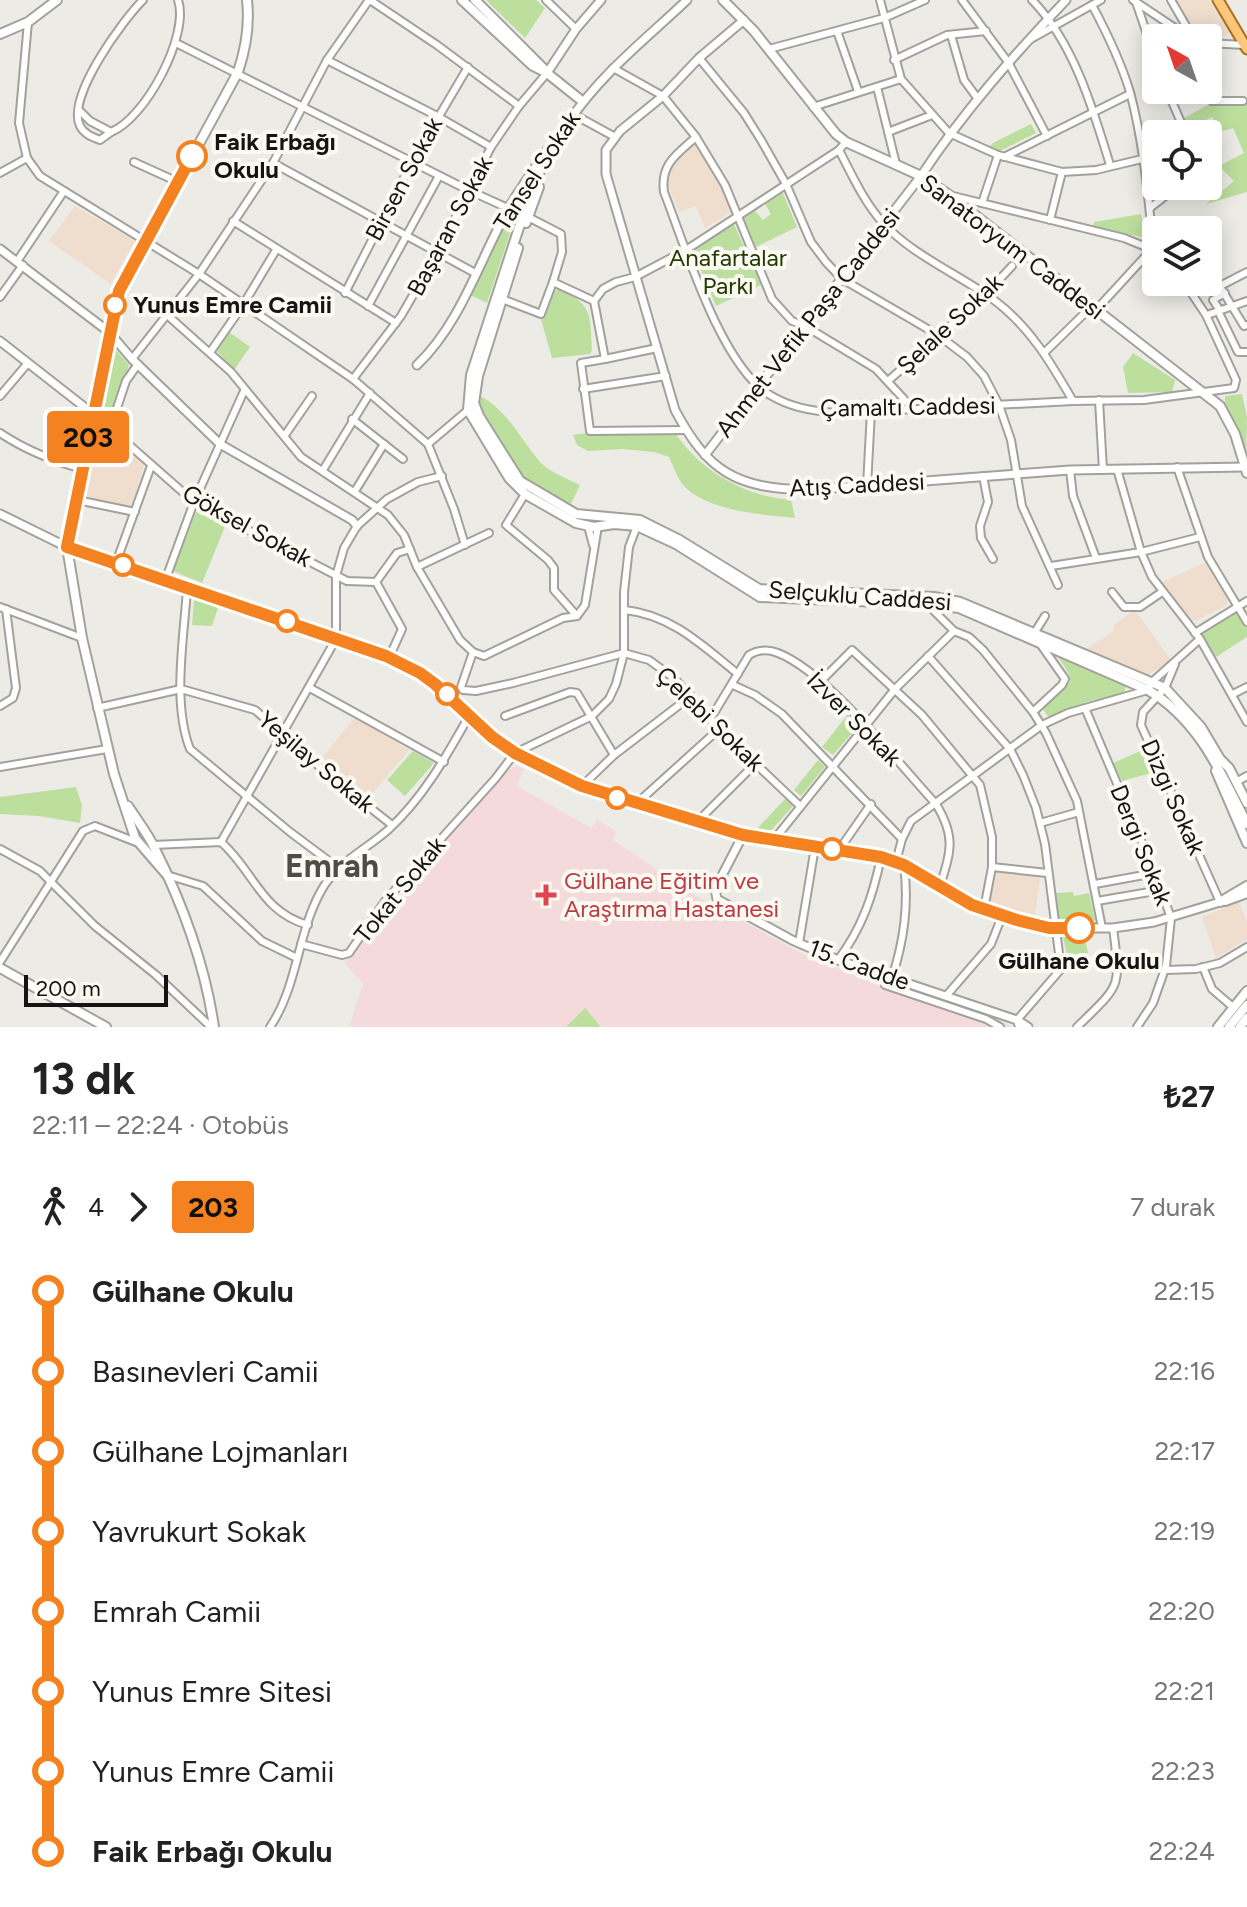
<!DOCTYPE html>
<html lang="tr">
<head>
<meta charset="utf-8">
<style>
	:root { --surface:#fff; --page:#f6f6f6; --text:#222; --muted:#767676 }
	body { margin:0; font-family:Figtree,sans-serif; background:var(--page); color:var(--text); height:100vh; display:flex; flex-direction:column; font-size:30px; white-space:nowrap }
	* { box-sizing:border-box; margin:0 }
	p { font-size:26px; color:var(--muted) }
	.icon { flex:none; width:44px; height:44px; fill:none; stroke:currentColor; stroke-width:2; stroke-linecap:round; stroke-linejoin:round }
	.map { position:relative; height:1027px; overflow:hidden }
	.details { display:flex; flex-direction:column; background:var(--surface); flex:1 }
	.details>* { flex:none }
	.badge { padding:0 16px; border-radius:6px; font-size:28px; line-height:52px }
	.needle { width:52px; rotate:320deg }
	.fabs { position:absolute; left:1142px; top:24px; display:grid; gap:16px }
	.fabs a { display:grid; place-items:center; width:80px; height:80px; border-radius:8px; background:var(--surface); box-shadow:0 4px 20px #0003; font-size:40px }
	.scale { position:absolute; left:24px; bottom:20px; width:144px; box-sizing:border-box; padding-left:8px; border:4px solid #151412; border-top:0; font-size:22px; line-height:28px; white-space:nowrap; color:#151412; -webkit-text-stroke:6px #faf9f2; paint-order:stroke }
	.map>.badge { position:absolute; translate:-50% -50%; box-shadow:0 0 0 4px #fff }
	.legs { display:flex; align-items:center; gap:12px; height:88px; padding:0 32px; font-size:26px }
	.legs p { margin-inline-start:auto }
	.overview { display:flex; align-items:center; justify-content:space-between; height:136px; padding:0 32px }
	h1 { font-size:44px; font-weight:700; line-height:60px }
	ul { padding:0 32px; list-style:none }
	li { display:flex; align-items:center; gap:28px; height:80px; font-size:30px }
	li i { display:grid; place-items:center; width:12px; height:100%; margin:0 10px; background:currentColor }
	li i::after { content:''; width:20px; height:20px; margin:-10px; border:6px solid; border-radius:50%; background:var(--surface) }
	li p { margin-inline-start:auto }
	li:first-child i { background:linear-gradient(#0000 50%,currentColor 0) }
	li:last-child i { background:linear-gradient(currentColor 50%,#0000 0) }
	.map>svg:first-child { display:block }
	.education { fill:#efdecd }
	.medical { fill:#f5dadc }
	.green { fill:#bddf9d }
	.lines { fill:none; stroke-linecap:round; stroke-linejoin:round }
	.minor-casing { stroke:#a2a19b; stroke-width:10 }
	.tertiary-casing { stroke:#a2a19b; stroke-width:11 }
	.secondary-casing { stroke:#a2a19b; stroke-width:12 }
	.primary-casing { stroke:#ab701e; stroke-width:13 }
	.minor { stroke:#fff; stroke-width:6 }
	.tertiary { stroke:#fff; stroke-width:7 }
	.secondary { stroke:#fff; stroke-width:8 }
	.primary { stroke:#fdc77c; stroke-width:9 }
	.line-1-casing { stroke:#fff; stroke-width:18 }
	.line-1 { stroke:#f58220; stroke-width:12 }
	.stop-1-dot { fill:#fff; stroke:#f58220; stroke-width:4 }
	.health-dot { fill:#e0444e; stroke:#faf9f2; stroke-width:3 }
	.labels { text-anchor:middle; stroke-width:8; stroke-linejoin:round; paint-order:stroke }
	.stop-label { font-size:24px; font-weight:bold; fill:#151412; stroke:#faf9f2; text-anchor:start }
	.street-label { font-size:24px; fill:#151412; stroke:#faf9f2 }
	.park-label { font-size:24px; fill:#233904; stroke:#faf9f2 }
	.health-label { font-size:24px; fill:#be3a42; stroke:#faf9f2; text-anchor:start }
	.district-label { font-size:32px; font-weight:bold; fill:#4d4c47; stroke:#faf9f2 }
</style>
</head>
<body>
<div class="map">
<svg width="1247" height="1027" viewBox="0 0 1247 1027">
	<rect width="100%" height="100%" fill="#edebe5"/>
	<g class="education">
		<polygon points="1176,0 1209,0 1230,32 1219,39 1208,39 1196,34"/>
		<polygon points="694,143 719,183 732,212 705,228 696,206 679,212 666,180 671,167"/>
		<polygon points="75,206 135,241 111,284 49,241"/>
		<polygon points="101,426 144,465 131,509 85,498"/>
		<polygon points="1207,562 1228,601 1226,606 1195,621 1191,621 1160,583"/>
		<polygon points="1135,610 1171,660 1145,677 1084,651 1114,631 1114,625"/>
		<polygon points="355,717 409,750 367,800 320,761"/>
		<polygon points="995,872 1040,876 1035,917 990,905"/>
		<polygon points="1239,902 1247,922 1247,939 1216,958 1202,917"/>
	</g>
	<polygon class="medical" points="517,766 524,769 517,786 591,828 597,820 616,831 613,840 688,891 806,956 839,969 895,984 991,1015 1012,1027 349,1027 363,984 345,963 393,899 505,771"/>
	<g class="green">
		<polygon points="486,0 536,0 545,8 525,38"/>
		<polygon points="1213,102 1247,103 1247,192 1206,204 1234,181 1219,166 1244,153 1233,128 1220,132 1212,117 1189,129 1184,118"/>
		<polygon points="1031,124 1036,133 1000,151 989,147 993,143"/>
		<polygon points="782,191 797,227 756,247 744,218 755,211 763,220 771,214 765,204"/>
		<polygon points="1141,214 1147,238 1093,227 1094,222"/>
		<polygon points="507,218 514,221 487,303 470,295"/>
		<polygon points="734,224 761,285 716,306 693,251"/>
		<path d="M558 289C593 304 590 314 592 350L590 354 552 358 541 319C552 312 548 295 558 289Z"/>
		<polygon points="229,332 250,347 234,370 216,350"/>
		<polygon points="108,341 129,365 110,423 95,411"/>
		<polygon points="1133,353 1175,380 1172,392 1128,393 1123,367"/>
		<path d="M476 394C506 407 520 439 541 463 551 473 568 479 580 485L568 510 519 479 479 416Z"/>
		<polygon points="1242,394 1247,417 1246,457 1225,403 1225,396"/>
		<path d="M587 433H675C702 472 744 496 791 500L795 518C763 515 706 511 683 485 677 477 673 465 669 457L654 452 622 449 588 451 577 445 573 435Z"/>
		<polygon points="196,512 226,524 202,583 173,571"/>
		<polygon points="196,599 218,608 212,626 192,625 194,601"/>
		<polygon points="1236,611 1247,628 1247,637 1216,657 1202,636 1203,631"/>
		<polygon points="1057,655 1126,686 1124,693 1086,702 1049,718 1043,709 1070,682 1069,674"/>
		<polygon points="848,714 860,724 833,755 822,747"/>
		<polygon points="1145,749 1155,772 1122,781 1113,763"/>
		<polygon points="413,751 434,763 405,796 387,780"/>
		<polygon points="818,760 825,767 801,796 794,790"/>
		<polygon points="76,787 82,805 80,823 39,816 0,814 0,797"/>
		<polygon points="786,798 794,805 768,834 756,830"/>
		<polygon points="1073,892 1074,896 1089,893 1095,920 1059,922 1055,893"/>
		<polygon points="1084,935 1088,953 1067,955 1063,937"/>
		<polygon points="585,1008 601,1027 566,1027"/>
	</g>
	<g class="lines">
		<defs>
			<g id="minor">
				<polyline points="370,0 437,45 519,106"/>
				<polyline points="546,0 576,29"/>
				<polyline points="880,0 901,79 949,133 998,155 1062,172 1096,170 1142,159"/>
				<polyline points="962,0 1008,62 1047,136"/>
				<path d="M1032 0C1074 43 1093 109 1110 165"/>
				<polyline points="1133,0 1190,38"/>
				<polyline points="1171,0 1193,38"/>
				<polyline points="1136,2 1156,61"/>
				<path d="M1092 5C1107 33 1121 62 1130 92 1143 140 1149 198 1153 248"/>
				<polyline points="28,22 19,123 27,158 40,176 199,274 353,379 428,444"/>
				<polyline points="837,31 858,91"/>
				<polyline points="951,35 964,80 978,99"/>
				<polyline points="1031,39 1101,0"/>
				<polyline points="176,43 468,190 523,215"/>
				<polyline points="1208,43 1244,45"/>
				<polyline points="769,49 884,18 925,0"/>
				<polyline points="699,58 744,113 761,140 786,184 811,242 826,262 842,279 938,335 967,357 984,376 999,405 1011,440 1022,506 1058,585"/>
				<polyline points="327,60 437,116 491,147"/>
				<polyline points="894,60 947,35 986,31"/>
				<polyline points="613,68 663,96 696,137 725,185 772,299 792,321 805,326 876,369 914,410"/>
				<polyline points="877,87 896,164"/>
				<polyline points="1208,89 1212,101 1243,101"/>
				<polyline points="1167,90 1186,134"/>
				<polyline points="813,107 901,79"/>
				<path d="M80 111 90 121 111 132C145 119 190 35 178 0"/>
				<polyline points="573,114 615,137"/>
				<path d="M111 132 100 140C92 137 84 134 80 126 66 97 123 20 143 0"/>
				<polyline points="888,132 932,115"/>
				<path d="M696 137C677 154 660 164 664 192 685 246 721 366 770 395 791 408 816 412 840 413L1073 401 1144 400 1234 388 1236 380 1206 315 1184 282"/>
				<path d="M839 150C852 175 864 202 883 223 912 255 960 275 994 300 1030 327 1051 363 1073 401"/>
				<polyline points="1004,157 1130,94"/>
				<polyline points="134,162 178,182"/>
				<polyline points="273,163 475,273"/>
				<polyline points="0,173 27,158"/>
				<polyline points="953,196 1124,238 1156,251"/>
				<polyline points="982,203 998,155"/>
				<polyline points="1150,208 1178,186"/>
				<polyline points="528,217 561,234 562,252 553,282"/>
				<polyline points="1050,220 1062,172"/>
				<polyline points="233,221 396,323"/>
				<polyline points="1208,236 1209,236"/>
				<polyline points="18,260 64,191"/>
				<polyline points="1208,267 1244,326 1247,325"/>
				<polyline points="1220,286 1247,272"/>
				<polyline points="345,293 412,162 468,67"/>
				<polyline points="0,297 23,265"/>
				<polyline points="502,299 541,314 553,282 594,301"/>
				<polyline points="368,306 439,176"/>
				<polyline points="1219,309 1213,300 1225,293"/>
				<polyline points="1096,310 1153,248"/>
				<polyline points="166,314 231,372 301,457 388,515 404,535 417,567 460,640 473,652 484,656 563,618 577,616 585,605 598,526"/>
				<polyline points="1207,315 1247,301"/>
				<polyline points="1220,315 1238,352 1247,352"/>
				<polyline points="211,351 243,305 276,250"/>
				<polyline points="1045,352 1091,307"/>
				<polyline points="132,359 199,274 273,163 327,60 369,0"/>
				<polyline points="605,359 657,348"/>
				<polyline points="353,379 401,316 438,252 491,147 519,106 547,73"/>
				<polyline points="888,381 986,294 1012,266"/>
				<polyline points="583,389 666,376"/>
				<polyline points="0,396 28,363"/>
				<polyline points="1099,400 1103,470"/>
				<polyline points="94,414 194,502 347,581 376,582 397,553 410,549"/>
				<polyline points="352,419 403,459"/>
				<polyline points="110,429 126,381 138,364"/>
				<polyline points="686,430 590,431 581,363 605,359 594,301 603,289 616,282 635,277 686,250 839,150 846,142"/>
				<path d="M0 433C27 451 52 461 83 469"/>
				<polyline points="285,435 312,396"/>
				<polyline points="1177,467 1208,557 1247,622"/>
				<polyline points="1117,469 1141,552 1152,577 1200,639 1247,722"/>
				<polyline points="323,470 370,393"/>
				<polyline points="1070,470 1073,496 1096,558"/>
				<polyline points="983,476 988,502 980,526 981,538 993,559"/>
				<polyline points="867,486 871,411"/>
				<polyline points="355,491 384,444"/>
				<polyline points="525,494 506,525 548,560 554,568 554,590 577,616"/>
				<polyline points="77,500 135,512"/>
				<polyline points="588,526 593,545"/>
				<polyline points="465,545 454,509 428,444 468,410"/>
				<polyline points="116,563 151,466"/>
				<polyline points="1051,566 1141,552 1200,537"/>
				<polyline points="417,567 489,533"/>
				<polyline points="165,581 194,502 244,391"/>
				<polyline points="376,582 402,629 389,658"/>
				<path d="M187 589C184 637 172 703 190 749L290 832 337 867"/>
				<polyline points="1112,592 1124,607 1140,607 1162,592"/>
				<polyline points="927,604 954,631 969,637 983,650 1033,712 1046,733 1077,801 1102,928"/>
				<polyline points="0,607 82,638"/>
				<path d="M625 610C672 615 703 646 738 674"/>
				<polyline points="1035,632 1045,616"/>
				<polyline points="1195,633 1247,601"/>
				<polyline points="473,652 461,687 463,690 476,691 513,683 624,653 649,660 675,679 719,729 800,806"/>
				<polyline points="928,656 1010,749 1023,775 1036,808 1045,844 1061,969 1017,1020 1019,1027"/>
				<polyline points="1175,664 1165,688 1143,712 1141,725 1220,902"/>
				<polyline points="821,681 852,650 922,715 980,785 992,837 992,867 984,909"/>
				<polyline points="733,685 755,695 782,714 902,839"/>
				<polyline points="310,688 444,762"/>
				<polyline points="1233,694 1247,687"/>
				<polyline points="0,706 13,698 16,688 6,609"/>
				<polyline points="97,708 181,689 255,710 330,776 392,825"/>
				<polyline points="1085,708 1155,873 1171,918 1166,966 1153,1003 1137,1027"/>
				<polyline points="1033,712 1062,685 1065,679 1041,645"/>
				<polyline points="505,716 570,692 577,693 614,755"/>
				<path d="M711 718 749 655C757 650 768 649 778 653 827 672 898 763 936 804 956 837 951 851 940 886"/>
				<polyline points="0,767 107,749"/>
				<polyline points="1236,782 1247,776"/>
				<polyline points="582,786 614,755 691,696"/>
				<polyline points="636,804 719,729"/>
				<polyline points="697,822 756,763"/>
				<polyline points="1040,823 1079,812"/>
				<polyline points="773,841 895,689 954,631"/>
				<polyline points="221,842 336,639 336,576 344,548 357,526 387,499 418,482 442,476"/>
				<path d="M153 845 221 842C254 871 261 912 308 925"/>
				<polyline points="0,849 40,871 95,926 156,975 211,1027"/>
				<polyline points="839,850 871,804"/>
				<polyline points="896,862 902,839 911,821 1042,725 1068,713 1148,690 1152,682 1200,639"/>
				<polyline points="992,867 1047,873"/>
				<polyline points="167,875 203,886 262,941 297,958"/>
				<polyline points="1095,884 1155,873"/>
				<polyline points="1097,901 1161,890"/>
				<polyline points="799,943 815,847"/>
				<polyline points="301,944 342,955 349,953 385,901 495,779 515,753 592,716 609,699 616,684 624,653 624,592 629,547 637,526"/>
				<path d="M838 960C862 928 873 896 881 857"/>
				<polyline points="0,962 83,831 95,826 136,842"/>
				<polyline points="1203,967 1212,989 1234,1008"/>
				<polyline points="1165,970 1196,969 1220,963 1247,947"/>
				<path d="M892 978C904 940 909 905 904 865"/>
				<polyline points="885,985 986,1019 1000,1027"/>
				<polyline points="946,996 991,944 1002,916"/>
				<path d="M270 1027C298 986 297 934 321 891 337 862 364 851 388 830 423 798 446 757 469 716"/>
				<path d="M1077 1027C1121 984 1121 989 1113 928"/>
			</g>
			<g id="tertiary">
				<path d="M744 20 699 58 663 96 620 131 606 150V174L675 410C708 472 736 488 806 490L1070 470 1245 467"/>
				<polyline points="547,73 576,29 601,0"/>
				<path d="M570 120C602 73 646 39 687 0"/>
				<polyline points="0,249 109,332 132,359 220,444 352,520 357,526"/>
				<polyline points="0,341 92,413"/>
				<path d="M417 365C460 324 479 262 507 211 519 189 534 169 548 149"/>
				<path d="M705 455 921 176C963 112 1014 55 1066 0"/>
				<polyline points="0,514 67,547 386,656 420,673 435,684 492,737 515,753 582,786 743,835 881,857 904,865 972,905 1017,920 1049,928 1113,928 1154,922 1220,902"/>
				<polyline points="743,835 715,889 717,899 792,940 838,960 1017,1020 1028,1027"/>
			</g>
			<g id="secondary">
				<polyline points="462,0 533,66 547,73 582,101"/>
				<polyline points="475,0 544,69"/>
				<polyline points="723,0 754,31 836,134 846,142 921,176 949,195 1220,406 1235,434 1247,473"/>
				<polyline points="0,34 28,22 57,0"/>
				<path d="M571 117 541 168 526 206 471 375 468 410 509 478 525 494 576 523 594 527 614 524 637 526 676 544 760 597 927 604 959 608 1148 690C1199 720 1221 773 1247 824"/>
				<polyline points="526,223 539,187"/>
				<polyline points="518,248 478,376 474,403 479,416 520,481 576,514 640,520 678,539 759,589 934,597 960,602 1165,688 1201,727 1220,759"/>
				<polyline points="1221,760 1229,768 1247,803"/>
				<polyline points="1216,771 1247,843"/>
				<path d="M128 806C137 820 148 834 155 849 183 905 205 965 214 1027"/>
				<path d="M167 875 135 838 114 774 82 638 67 547 119 291 238 72C246 48 250 26 247 0"/>
				<polyline points="1225,901 1247,893"/>
				<polyline points="1220,902 1247,886"/>
				<polyline points="0,968 106,1027"/>
				<polyline points="1218,1027 1247,991"/>
				<polyline points="1229,1027 1247,1005"/>
				<polyline points="1240,1027 1247,1018"/>
			</g>
			<polyline id="primary" points="1218,0 1247,49"/>
		</defs>
		<use href="#minor" class="minor-casing"/>
		<use href="#tertiary" class="tertiary-casing"/>
		<use href="#secondary" class="secondary-casing"/>
		<use href="#primary" class="primary-casing"/>
		<use href="#minor" class="minor"/>
		<use href="#tertiary" class="tertiary"/>
		<use href="#secondary" class="secondary"/>
		<use href="#primary" class="primary"/>
	</g>
	<g class="lines">
		<defs>
			<polyline id="line-1" points="192,156 119,291 67,547 386,656 420,673 435,684 492,737 515,753 582,786 743,835 881,857 904,865 972,905 1017,920 1049,928 1079,928"/>
		</defs>
		<use href="#line-1" class="line-1-casing"/>
		<use href="#line-1" class="line-1"/>
	</g>
	<g class="stop-1-dot">
		<circle cx="192" cy="156" r="14"/>
		<circle cx="115" cy="305" r="10"/>
		<circle cx="123" cy="565" r="10"/>
		<circle cx="287" cy="621" r="10"/>
		<circle cx="447" cy="694" r="10"/>
		<circle cx="617" cy="798" r="10"/>
		<circle cx="832" cy="849" r="10"/>
		<circle cx="1079" cy="928" r="14"/>
	</g>
	<path class="health-dot" d="M542 883h8v8h8v8h-8v8h-8v-8h-8v-8h8z"/>
	<g class="labels">
		<g class="stop-label">
			<text x="214" y="150">Faik Erbağı<tspan x="214" dy="28">Okulu</tspan></text>
			<text x="133" y="313">Yunus Emre Camii</text>
			<text x="1079" y="969" text-anchor="middle">Gülhane Okulu</text>
		</g>
		<g class="street-label">
			<text transform="translate(537 171) rotate(-57)" y="8">Tansel Sokak</text>
			<text transform="translate(404 179) rotate(-62)" y="8">Birsen Sokak</text>
			<text transform="translate(450 226) rotate(-62)" y="8">Başaran Sokak</text>
			<text transform="translate(1012 247) rotate(37)" y="8">Sanatoryum Caddesi</text>
			<text transform="translate(808 323) rotate(-52)" y="8">Ahmet Vefik Paşa Caddesi</text>
			<text transform="translate(950 324) rotate(-43)" y="8">Şelale Sokak</text>
			<text transform="translate(908 407) rotate(-1)" y="8">Çamaltı Caddesi</text>
			<text transform="translate(857 485) rotate(-3)" y="8">Atış Caddesi</text>
			<text transform="translate(247 526) rotate(29)" y="8">Göksel Sokak</text>
			<text transform="translate(860 596) rotate(4)" y="8">Selçuklu Caddesi</text>
			<text transform="translate(710 719) rotate(44)" y="8">Çelebi Sokak</text>
			<text transform="translate(854 719) rotate(45)" y="8">İzver Sokak</text>
			<text transform="translate(316 762) rotate(40)" y="8">Yeşilay Sokak</text>
			<text transform="translate(1173 797) rotate(66)" y="8">Dizgi Sokak</text>
			<text transform="translate(1141 845) rotate(68)" y="8">Dergi Sokak</text>
			<text transform="translate(400 890) rotate(-51)" y="8">Tokat Sokak</text>
			<text transform="translate(859 965) rotate(20)" y="8">15. Cadde</text>
		</g>
		<g class="park-label">
			<text x="728" y="266">Anafartalar<tspan x="728" dy="28">Parkı</tspan></text>
		</g>
		<g class="health-label">
			<text x="564" y="889">Gülhane Eğitim ve<tspan x="564" dy="28">Araştırma Hastanesi</tspan></text>
		</g>
		<g class="district-label">
			<text x="332" y="877">Emrah</text>
		</g>
	</g>
</svg>
<div class="fabs">
<a><svg class="needle" viewBox="-14 -14 28 28"><path d="M0-13l5 13h-10z" fill="#e53935"/><path d="M0 13l5-13h-10z" fill="#767676"/></svg></a>
<a><svg class="icon" aria-label="locate" viewBox="0 0 24 24"><circle cx="12" cy="12" r="6"/><path d="M12 2v4M12 18v4M2 12h4M18 12h4"/></svg></a>
<a><svg class="icon" aria-label="layers" viewBox="0 0 24 24"><path d="M12 4l9 5-9 5-9-5zM3 14l9 5 9-5"/></svg></a>
</div>
<div class="scale">200 m</div>
<b class="badge" style="left:88px;top:437px;background:#f58220;color:#111">203</b>
</div>
<section class="details">
<div class="overview"><div><h1>13 dk</h1><p>22:11 – 22:24 · Otobüs</p></div><b>₺27</b></div>
<div class="legs"><svg class="icon" aria-label="walk" viewBox="0 0 24 24"><circle cx="13" cy="4" r="2"/><path d="M13 8l-2 6 4 7M11 14l-3 7M7 12l3-4h3l4 4"/></svg>4<svg class="icon" aria-label="forward" viewBox="0 0 24 24"><path d="M9 5l7 7-7 7"/></svg><b class="badge" style="background:#f58220;color:#111">203</b><p>7 durak</p></div>
<ul>
<li><i style="color:#f58220"></i><b>Gülhane Okulu</b><p>22:15</p></li>
<li><i style="color:#f58220"></i><span>Basınevleri Camii</span><p>22:16</p></li>
<li><i style="color:#f58220"></i><span>Gülhane Lojmanları</span><p>22:17</p></li>
<li><i style="color:#f58220"></i><span>Yavrukurt Sokak</span><p>22:19</p></li>
<li><i style="color:#f58220"></i><span>Emrah Camii</span><p>22:20</p></li>
<li><i style="color:#f58220"></i><span>Yunus Emre Sitesi</span><p>22:21</p></li>
<li><i style="color:#f58220"></i><span>Yunus Emre Camii</span><p>22:23</p></li>
<li><i style="color:#f58220"></i><b>Faik Erbağı Okulu</b><p>22:24</p></li>
</ul>
</section>
</body>
</html>
